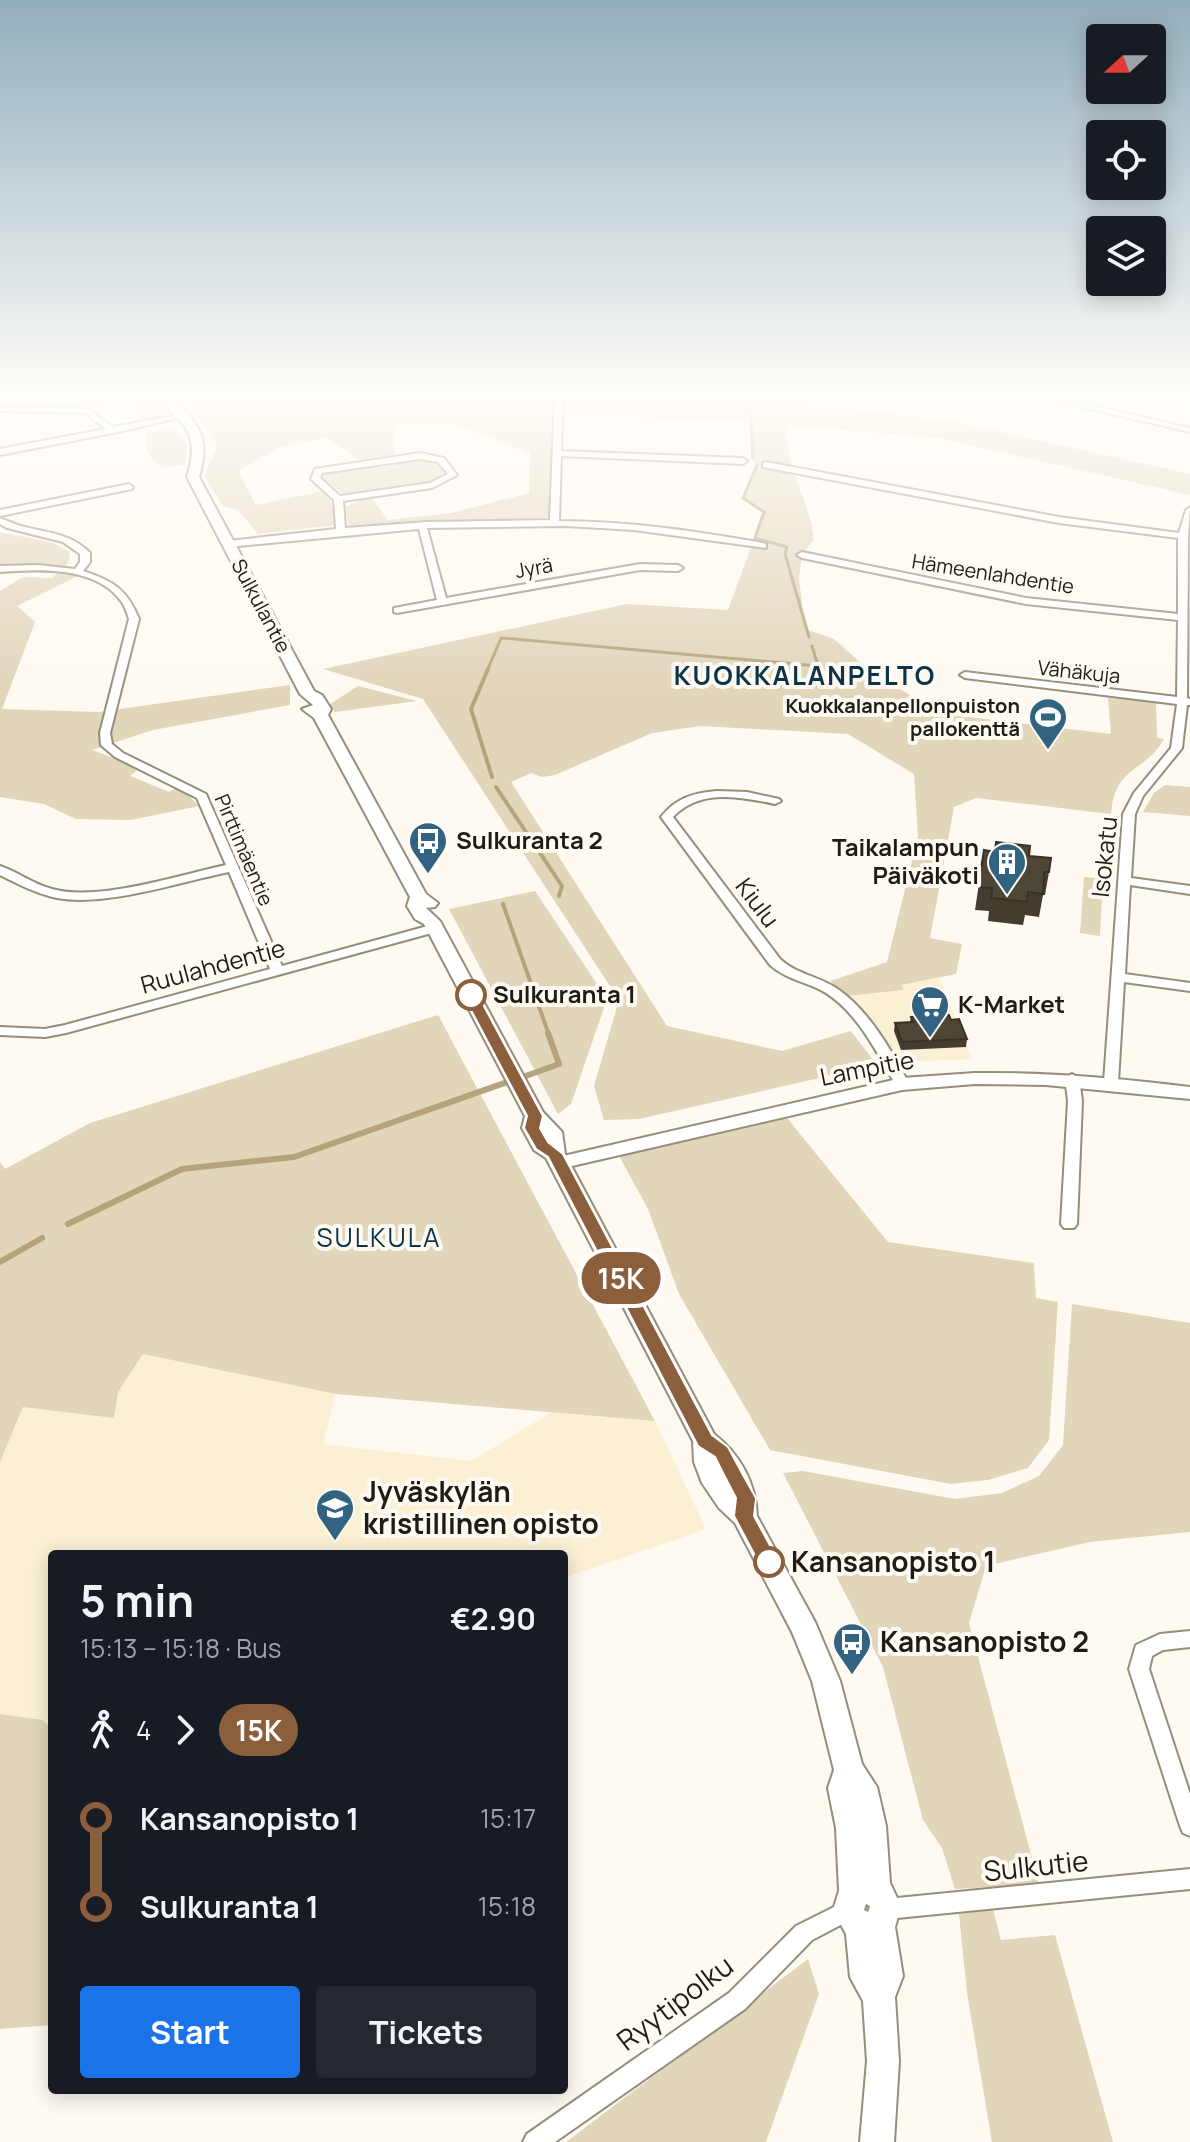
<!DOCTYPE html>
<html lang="en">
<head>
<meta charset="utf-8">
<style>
	:root { --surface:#171b24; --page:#242831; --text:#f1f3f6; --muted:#9ea1a6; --accent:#1a73e8 }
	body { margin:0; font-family:Manrope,sans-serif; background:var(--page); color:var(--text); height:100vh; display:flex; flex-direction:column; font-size:30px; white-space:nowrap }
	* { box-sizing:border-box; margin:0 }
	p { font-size:26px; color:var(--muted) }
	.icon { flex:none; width:44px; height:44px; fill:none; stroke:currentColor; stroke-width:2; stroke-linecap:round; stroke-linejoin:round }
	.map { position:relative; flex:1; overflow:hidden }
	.drawer { position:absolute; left:48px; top:1550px; width:520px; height:544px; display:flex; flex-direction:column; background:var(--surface); border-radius:8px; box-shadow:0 4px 20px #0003 }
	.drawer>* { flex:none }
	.badge { padding:0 16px; border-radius:26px; font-size:28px; line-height:52px }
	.needle { width:52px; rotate:249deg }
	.buttons { position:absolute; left:1086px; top:24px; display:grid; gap:16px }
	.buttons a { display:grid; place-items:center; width:80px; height:80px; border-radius:8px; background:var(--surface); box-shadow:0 4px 20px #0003; font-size:40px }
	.map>.badge { position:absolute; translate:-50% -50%; box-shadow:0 0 0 4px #fff }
	.legs { display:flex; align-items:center; gap:12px; height:88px; padding:0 32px; font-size:26px }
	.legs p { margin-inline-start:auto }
	.head { display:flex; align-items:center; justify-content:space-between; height:136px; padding:0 32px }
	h1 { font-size:44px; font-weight:700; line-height:60px }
	.action { display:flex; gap:16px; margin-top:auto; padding:16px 32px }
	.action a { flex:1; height:92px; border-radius:8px; background:var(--accent); color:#fff; font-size:32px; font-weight:700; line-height:92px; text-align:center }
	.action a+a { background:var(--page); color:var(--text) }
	ul { padding:0 32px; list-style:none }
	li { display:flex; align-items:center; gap:28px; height:88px; font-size:30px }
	li i { display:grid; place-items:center; width:12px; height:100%; margin:0 10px; background:currentColor }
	li i::after { content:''; width:20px; height:20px; margin:-10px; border:6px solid; border-radius:50%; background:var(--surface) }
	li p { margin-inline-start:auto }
	li:first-child i { background:linear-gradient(#0000 50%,currentColor 0) }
	li:last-child i { background:linear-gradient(currentColor 50%,#0000 0) }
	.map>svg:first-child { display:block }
	.built { fill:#fbf0d4 }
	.green { fill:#e1d5ba }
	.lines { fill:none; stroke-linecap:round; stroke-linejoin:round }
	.stream-far2 { stroke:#b5a47b; stroke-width:3 }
	.stream-far1 { stroke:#b5a47b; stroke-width:4 }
	.stream { stroke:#b5a47b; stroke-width:6 }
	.minor-casing { stroke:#958e7b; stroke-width:4 }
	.tertiary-casing { stroke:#958e7b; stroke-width:4 }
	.secondary-casing { stroke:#958e7b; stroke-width:4 }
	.minor { fill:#fff; fill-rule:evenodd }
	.tertiary { fill:#fff; fill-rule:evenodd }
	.secondary { fill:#fff; fill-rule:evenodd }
	.wall { fill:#433d2f }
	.building { fill:#4e4737; stroke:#373226; stroke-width:2 }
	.line-1 { fill:#8b5e3c; stroke:#fff; stroke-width:2 }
	.stop-1-dot { fill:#fff; stroke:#8b5e3c; stroke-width:4 }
	.labels { text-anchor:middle; stroke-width:8; stroke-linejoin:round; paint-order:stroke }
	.far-street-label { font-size:20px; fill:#1f1c15; stroke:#fefaf2 }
	.far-poi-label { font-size:20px; font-weight:bold; fill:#1f1c15; stroke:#fefaf2; text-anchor:end }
	.poi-label { font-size:24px; font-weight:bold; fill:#1f1c15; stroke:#fefaf2; text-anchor:start }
	.street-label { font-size:24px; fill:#1f1c15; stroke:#fefaf2 }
	.stop-label { font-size:24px; font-weight:bold; fill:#1f1c15; stroke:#fefaf2; text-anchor:start }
	.far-district-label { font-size:26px; font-weight:bold; letter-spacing:2px; fill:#0b344b; stroke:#fefaf2 }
	.neighbourhood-label { font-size:26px; letter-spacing:2px; fill:#0b344b; stroke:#fefaf2 }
	.near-poi-label { font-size:28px; font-weight:bold; fill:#1f1c15; stroke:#fefaf2; text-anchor:start }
	.near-stop-label { font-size:28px; font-weight:bold; fill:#1f1c15; stroke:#fefaf2; text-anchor:start }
	.near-street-label { font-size:28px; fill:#1f1c15; stroke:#fefaf2 }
</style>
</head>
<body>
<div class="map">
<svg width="1190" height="2142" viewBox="0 0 1190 2142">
	<rect width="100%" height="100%" fill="#fefaf2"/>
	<g class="built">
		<polygon points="939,978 972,1059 900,1062 847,996 903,990 900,985"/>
		<polygon points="143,1354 336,1394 323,1444 471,1461 552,1412 655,1421 706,1529 564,1578 564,1554 52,1554 52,1730 43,1720 0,1714 0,1462 23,1407 118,1392"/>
	</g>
	<g class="green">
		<polygon points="83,394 151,394 171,415 143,421 138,417 144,415 132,401 93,407 84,402"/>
		<path d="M171 394 740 399 738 394H781L782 401 952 421 1190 474V495L938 438 787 425C785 472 808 494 814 539L802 555 799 578 805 629 834 639 872 673 943 714 1111 734 1108 698 1156 701 1157 738 1164 739C1144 774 1115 765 1111 814L976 798 954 807 930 938 962 944 956 974 901 985 904 990 847 996 830 981 887 962 918 837 914 774 848 734 700 726 652 733 555 775 542 777 531 773 511 782 667 1026 782 1051 851 1031 877 1065 639 1119 604 1120 594 1086 619 1000 423 699 323 669 627 604 728 610 764 512 743 498 758 467 751 456 752 421 559 415 553 517 357 528 348 523 345 507 370 496 388 520 451 513 529 493 530 453 453 424 393 425 395 458 361 461 327 437 278 448 238 471 256 505 324 491 330 496 336 525 258 534 238 510 223 506 204 476 217 448C211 430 196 420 191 404Z"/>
		<polygon points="166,429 179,433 188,447 184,465 162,468 147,452 146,432"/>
		<polygon points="419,458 436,461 448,474 430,483 345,495 318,475 371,464 374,468 396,465 394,461"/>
		<polygon points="0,532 54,543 69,552 70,558 65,568 0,566"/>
		<polygon points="59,572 80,575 17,606 35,622 2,709 99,712 290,685 290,705 153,730 92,750 140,768 130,776 169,792 179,786 199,806 131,820 76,819 44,804 0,797 0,591 23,577 52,578"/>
		<polygon points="358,686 417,701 335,712 330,704"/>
		<polygon points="1165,785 1190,787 1190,816 1143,812 1154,793"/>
		<polygon points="1084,877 1103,879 1100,936 1080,933"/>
		<polygon points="535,891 607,999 571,1104 558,1114 449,909"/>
		<polygon points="438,1015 655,1421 336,1394 143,1354 118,1392 114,1418 23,1407 0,1462 0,1162 5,1169 90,1123"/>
		<polygon points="787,1118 888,1242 1034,1263 1036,1298 1058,1302 1049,1440 1028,1468 988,1480 951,1484 770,1450 679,1294 648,1209 619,1156"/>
		<polygon points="1072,1304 1190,1323 1190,1532 1090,1542 986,1566 969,1623 1039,1884 955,1889 942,1848 923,1820 883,1667 783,1473 803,1471 955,1499 1002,1493 1039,1476 1063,1445"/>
		<polygon points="0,1714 43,1720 52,1730 52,2025 0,2029"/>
		<polygon points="993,1910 1001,1940 1055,1935 1113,2142 992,2142 967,1993 959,1914"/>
		<polygon points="808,1959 819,1994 766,2142 566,2142"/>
	</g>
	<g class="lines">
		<g class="stream-far2">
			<polyline points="738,394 751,417 753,459"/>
			<polyline points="757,465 743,498 764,512 755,538 787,547 785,554 809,637"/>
			<polyline points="487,671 501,638 818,666 812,646"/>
		</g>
		<g class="stream-far1">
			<polyline points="488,669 471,709 492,777"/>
			<polyline points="496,787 562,886 559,896"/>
			<polyline points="503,904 549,1035"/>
		</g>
		<g class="stream">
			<polyline points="520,1078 559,1064 548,1033"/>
			<polyline points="68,1224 182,1169 294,1157 510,1081"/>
			<polyline points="0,1262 42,1238"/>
		</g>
		<defs>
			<g id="minor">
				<path d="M555 394H563L561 451 743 458 747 461 743 464 561 456 559 521C627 521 695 531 763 543L766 544V548L634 530 566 526 427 528 446 598 640 564 678 565 683 568 678 571 640 570 397 613 394 612V608L437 600 419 529 228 547 223 544 228 541 336 529 334 500 311 479 315 469 420 453 444 458 457 475 432 488 343 501 345 528 427 522 550 520ZM420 459 438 462 448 474 430 483 340 496 320 478 322 473Z"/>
				<polygon points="1026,394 1041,394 1190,428 1190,432"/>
				<polygon points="0,407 88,409 113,427 183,414 187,416 113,433 0,455 0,449 105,429 86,413 0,411"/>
				<polygon points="766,462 1059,517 1179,533 1186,510 1190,507 1188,536 1187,698 1190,699 1190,705 1187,705 1182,748 1143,796 1135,814 1131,878 1190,886 1190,894 1130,885 1125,974 1190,983 1190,991 1124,982 1118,1082 1116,1085 1111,1086 1104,1082 1123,814 1134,793 1171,748 1177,704 965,678 960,675 965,672 1177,697 1178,620 1026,604 802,558 797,555 802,552 1026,598 1178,614 1178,538 1059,523 763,467 763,463"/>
				<polygon points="129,484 133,487 132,489 0,516 0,510"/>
				<path d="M0 518C8 521 16 525 25 527 49 533 72 534 90 553V562L83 571C113 581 127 589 139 619L110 733 112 744 123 753 206 794 282 966 435 924 439 925 441 928 439 931 66 1033 45 1037 0 1035V1027L45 1029 65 1025 270 969 229 872C179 882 107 907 57 898 37 894 18 884 0 875V866C18 872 33 884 52 889 98 902 179 875 226 865L197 798 115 757 101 745 100 733 129 619C127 613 125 606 121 601 96 566 38 569 0 572V566L38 565 75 569 80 562V554L63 542 7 528 0 524Z"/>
				<path d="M717 791 747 792 779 799 781 801 775 804C741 797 700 788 673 817L780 959C796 974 818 976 836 988 868 1009 892 1051 909 1084L907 1087H897C878 1055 859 1014 826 993 808 982 787 980 770 965L661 817C676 798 693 793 717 791Z"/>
				<polygon points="1072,1074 1079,1078 1082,1101 1077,1224 1074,1228 1064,1228 1061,1224 1068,1101 1065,1078"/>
				<polygon points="1190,1631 1190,1647 1163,1650 1152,1656 1149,1669 1190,1794 1190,1836 1183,1833 1180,1826 1129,1669 1136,1645 1160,1634"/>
				<polygon points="1190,1869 1190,1889 887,1919 879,1916 876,1909 879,1902 887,1899"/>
				<polygon points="848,1900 856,1903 859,1910 856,1917 812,1940 745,2009 555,2142 523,2142 527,2134 729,1993 796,1926"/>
			</g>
			<path id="tertiary" d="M975 1073C1047 1072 1118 1078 1190 1087V1099L1046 1085 975 1084 902 1090 559 1169 549 1163 559 1157 902 1078Z"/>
			<path id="secondary" d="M156 394H168C197 424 212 433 199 477L314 691 322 695 331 709 328 715 426 894 438 903 435 907 426 908 440 921 543 1112 562 1132 565 1154 714 1434C740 1454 756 1483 757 1516L815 1622 840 1681 862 1764 877 1787 886 1826 890 1883 901 1906 895 1927 903 1976 895 1997 899 2061 894 2142H860L867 2061 863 2001 850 1977 846 1934 833 1910 839 1891 836 1828 828 1788 834 1770 812 1681 792 1632 735 1523 719 1508 702 1483 694 1462 693 1441 546 1158 534 1150 522 1128 525 1116 424 924 415 919 407 906 410 897 314 718 302 709 313 705 300 694 187 477C201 431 184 427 156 394ZM866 1904 870 1906 868 1912 864 1910Z"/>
		</defs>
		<use href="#minor" class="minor-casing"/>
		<use href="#tertiary" class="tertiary-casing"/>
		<use href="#secondary" class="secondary-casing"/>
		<use href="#minor" class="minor"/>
		<use href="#tertiary" class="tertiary"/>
		<use href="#secondary" class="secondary"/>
	</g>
	<g class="wall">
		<polygon points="984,850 1029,856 1049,872 1045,895 1043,895 1039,917 1025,915 1023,925 988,921 989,911 975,910"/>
		<polygon points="911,1017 951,1020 967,1039 966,1047 901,1050 894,1031 895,1023 910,1022"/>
	</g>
	<g class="building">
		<polygon points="996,842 1030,846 1029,856 1051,858 1049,872 1044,872 1043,894 1028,892 1027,902 991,898 992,888 978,887 984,850 995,852"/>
		<polygon points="949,1015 951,1020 959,1019 967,1039 902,1042 895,1023 913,1022 911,1017"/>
	</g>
	<linearGradient id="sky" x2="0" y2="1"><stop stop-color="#93aebc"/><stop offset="0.57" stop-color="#fffdf9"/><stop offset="1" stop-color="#fffdf9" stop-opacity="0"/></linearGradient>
	<rect width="1190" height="694" fill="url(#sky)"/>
	<polygon class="line-1" points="465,992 478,995 543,1116 540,1128 548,1142 563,1154 712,1435 728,1447 743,1475 756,1498 754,1516 779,1562 776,1567 761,1567 734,1516 736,1498 724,1475 715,1457 698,1446 548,1157 536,1149 524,1128 527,1116 463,995"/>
	<defs>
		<symbol id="stadium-pin" viewBox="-11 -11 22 30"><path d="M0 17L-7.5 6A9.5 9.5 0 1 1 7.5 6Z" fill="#326482" stroke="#fefaf2"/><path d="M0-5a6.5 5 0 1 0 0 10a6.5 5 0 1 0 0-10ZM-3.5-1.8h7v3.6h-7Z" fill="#fff"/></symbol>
		<symbol id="bus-pin" viewBox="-11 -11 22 30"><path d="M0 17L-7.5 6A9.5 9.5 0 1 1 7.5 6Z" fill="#326482" stroke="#fefaf2"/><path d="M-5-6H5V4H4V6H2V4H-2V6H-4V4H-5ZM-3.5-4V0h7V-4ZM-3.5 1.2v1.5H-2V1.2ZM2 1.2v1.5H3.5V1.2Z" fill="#fff"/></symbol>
		<symbol id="building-pin" viewBox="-11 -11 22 30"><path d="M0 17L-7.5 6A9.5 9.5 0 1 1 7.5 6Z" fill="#326482" stroke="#fefaf2"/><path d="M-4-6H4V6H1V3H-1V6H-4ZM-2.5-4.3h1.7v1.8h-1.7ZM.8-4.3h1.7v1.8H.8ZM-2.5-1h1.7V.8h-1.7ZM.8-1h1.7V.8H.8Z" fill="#fff"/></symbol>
		<symbol id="supermarket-pin" viewBox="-11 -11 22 30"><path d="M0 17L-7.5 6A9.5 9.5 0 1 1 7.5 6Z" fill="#326482" stroke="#fefaf2"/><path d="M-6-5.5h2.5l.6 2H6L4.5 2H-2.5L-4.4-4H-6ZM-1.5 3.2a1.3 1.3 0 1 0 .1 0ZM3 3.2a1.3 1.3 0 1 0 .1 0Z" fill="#fff"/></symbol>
		<symbol id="school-pin" viewBox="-11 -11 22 30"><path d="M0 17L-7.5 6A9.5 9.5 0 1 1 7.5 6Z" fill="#326482" stroke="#fefaf2"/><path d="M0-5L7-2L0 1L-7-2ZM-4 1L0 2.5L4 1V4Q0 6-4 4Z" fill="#fff"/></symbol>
	</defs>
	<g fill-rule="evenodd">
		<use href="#stadium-pin" x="1026" y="695" width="44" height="60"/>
		<use href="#bus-pin" x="406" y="819" width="44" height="60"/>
		<use href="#building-pin" x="985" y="840" width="44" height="60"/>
		<use href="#supermarket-pin" x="908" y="983" width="44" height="60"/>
		<use href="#school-pin" x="313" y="1486" width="44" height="60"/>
		<use href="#bus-pin" x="830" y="1620" width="44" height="60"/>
	</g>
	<g class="stop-1-dot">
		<circle cx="471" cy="995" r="14"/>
		<circle cx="769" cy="1562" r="14"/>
	</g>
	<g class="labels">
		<g class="far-street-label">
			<text transform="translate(534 568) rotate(-10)" y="7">Jyrä</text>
			<text transform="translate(993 574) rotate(9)" y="7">Hämeenlahdentie</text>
			<text transform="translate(261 606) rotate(62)" y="7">Sulkulantie</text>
			<text transform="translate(1079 672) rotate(6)" y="7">Vähäkuja</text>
			<text transform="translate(244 850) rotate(67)" y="7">Pirttimäentie</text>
		</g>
		<g class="far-poi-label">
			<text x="1020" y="713">Kuokkalanpellonpuiston<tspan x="1020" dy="23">pallokenttä</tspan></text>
		</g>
		<g class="poi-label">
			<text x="456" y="849">Sulkuranta 2</text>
			<text x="979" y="856" text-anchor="end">Taikalampun<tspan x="979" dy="28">Päiväkoti</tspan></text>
			<text x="958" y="1013">K-Market</text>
		</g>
		<g class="street-label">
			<text transform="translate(1105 857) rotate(-84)" y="8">Isokatu</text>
			<text transform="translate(757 903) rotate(53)" y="8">Kiulu</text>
			<text transform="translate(213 967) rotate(-15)" y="8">Ruulahdentie</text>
			<text transform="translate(867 1069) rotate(-11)" y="8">Lampitie</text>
		</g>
		<g class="stop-label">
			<text x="493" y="1003">Sulkuranta 1</text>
		</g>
		<g class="far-district-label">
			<text x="805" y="685">KUOKKALANPELTO</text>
		</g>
		<g class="neighbourhood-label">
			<text x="379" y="1247">SULKULA</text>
		</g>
		<g class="near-poi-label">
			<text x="363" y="1502">Jyväskylän<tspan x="363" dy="32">kristillinen opisto</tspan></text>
			<text x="880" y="1652">Kansanopisto 2</text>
		</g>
		<g class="near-stop-label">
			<text x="791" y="1572">Kansanopisto 1</text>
		</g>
		<g class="near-street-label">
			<text transform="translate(1036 1866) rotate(-6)" y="10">Sulkutie</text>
			<text transform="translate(675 2003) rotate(-37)" y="10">Ryytipolku</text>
		</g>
	</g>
</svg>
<div class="buttons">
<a><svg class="needle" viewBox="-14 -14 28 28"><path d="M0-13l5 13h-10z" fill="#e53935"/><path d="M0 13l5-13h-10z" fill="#9ea1a6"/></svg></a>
<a><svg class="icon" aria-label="locate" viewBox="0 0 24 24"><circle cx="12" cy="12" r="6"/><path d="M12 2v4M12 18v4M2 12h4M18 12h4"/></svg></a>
<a><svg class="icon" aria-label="layers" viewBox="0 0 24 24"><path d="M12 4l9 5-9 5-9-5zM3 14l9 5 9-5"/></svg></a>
</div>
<b class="badge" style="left:621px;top:1278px;background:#8b5e3c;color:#fff">15K</b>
<section class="drawer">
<div class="head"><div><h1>5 min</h1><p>15:13 – 15:18 · Bus</p></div><b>€2.90</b></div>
<div class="legs"><svg class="icon" aria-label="walk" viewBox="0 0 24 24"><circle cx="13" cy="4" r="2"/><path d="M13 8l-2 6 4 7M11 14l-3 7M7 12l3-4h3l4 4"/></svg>4<svg class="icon" aria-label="forward" viewBox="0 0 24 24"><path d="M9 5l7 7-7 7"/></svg><b class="badge" style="background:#8b5e3c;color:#fff">15K</b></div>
<ul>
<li><i style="color:#8b5e3c"></i><b>Kansanopisto 1</b><p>15:17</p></li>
<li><i style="color:#8b5e3c"></i><b>Sulkuranta 1</b><p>15:18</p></li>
</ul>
<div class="action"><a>Start</a><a>Tickets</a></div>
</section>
</div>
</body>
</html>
